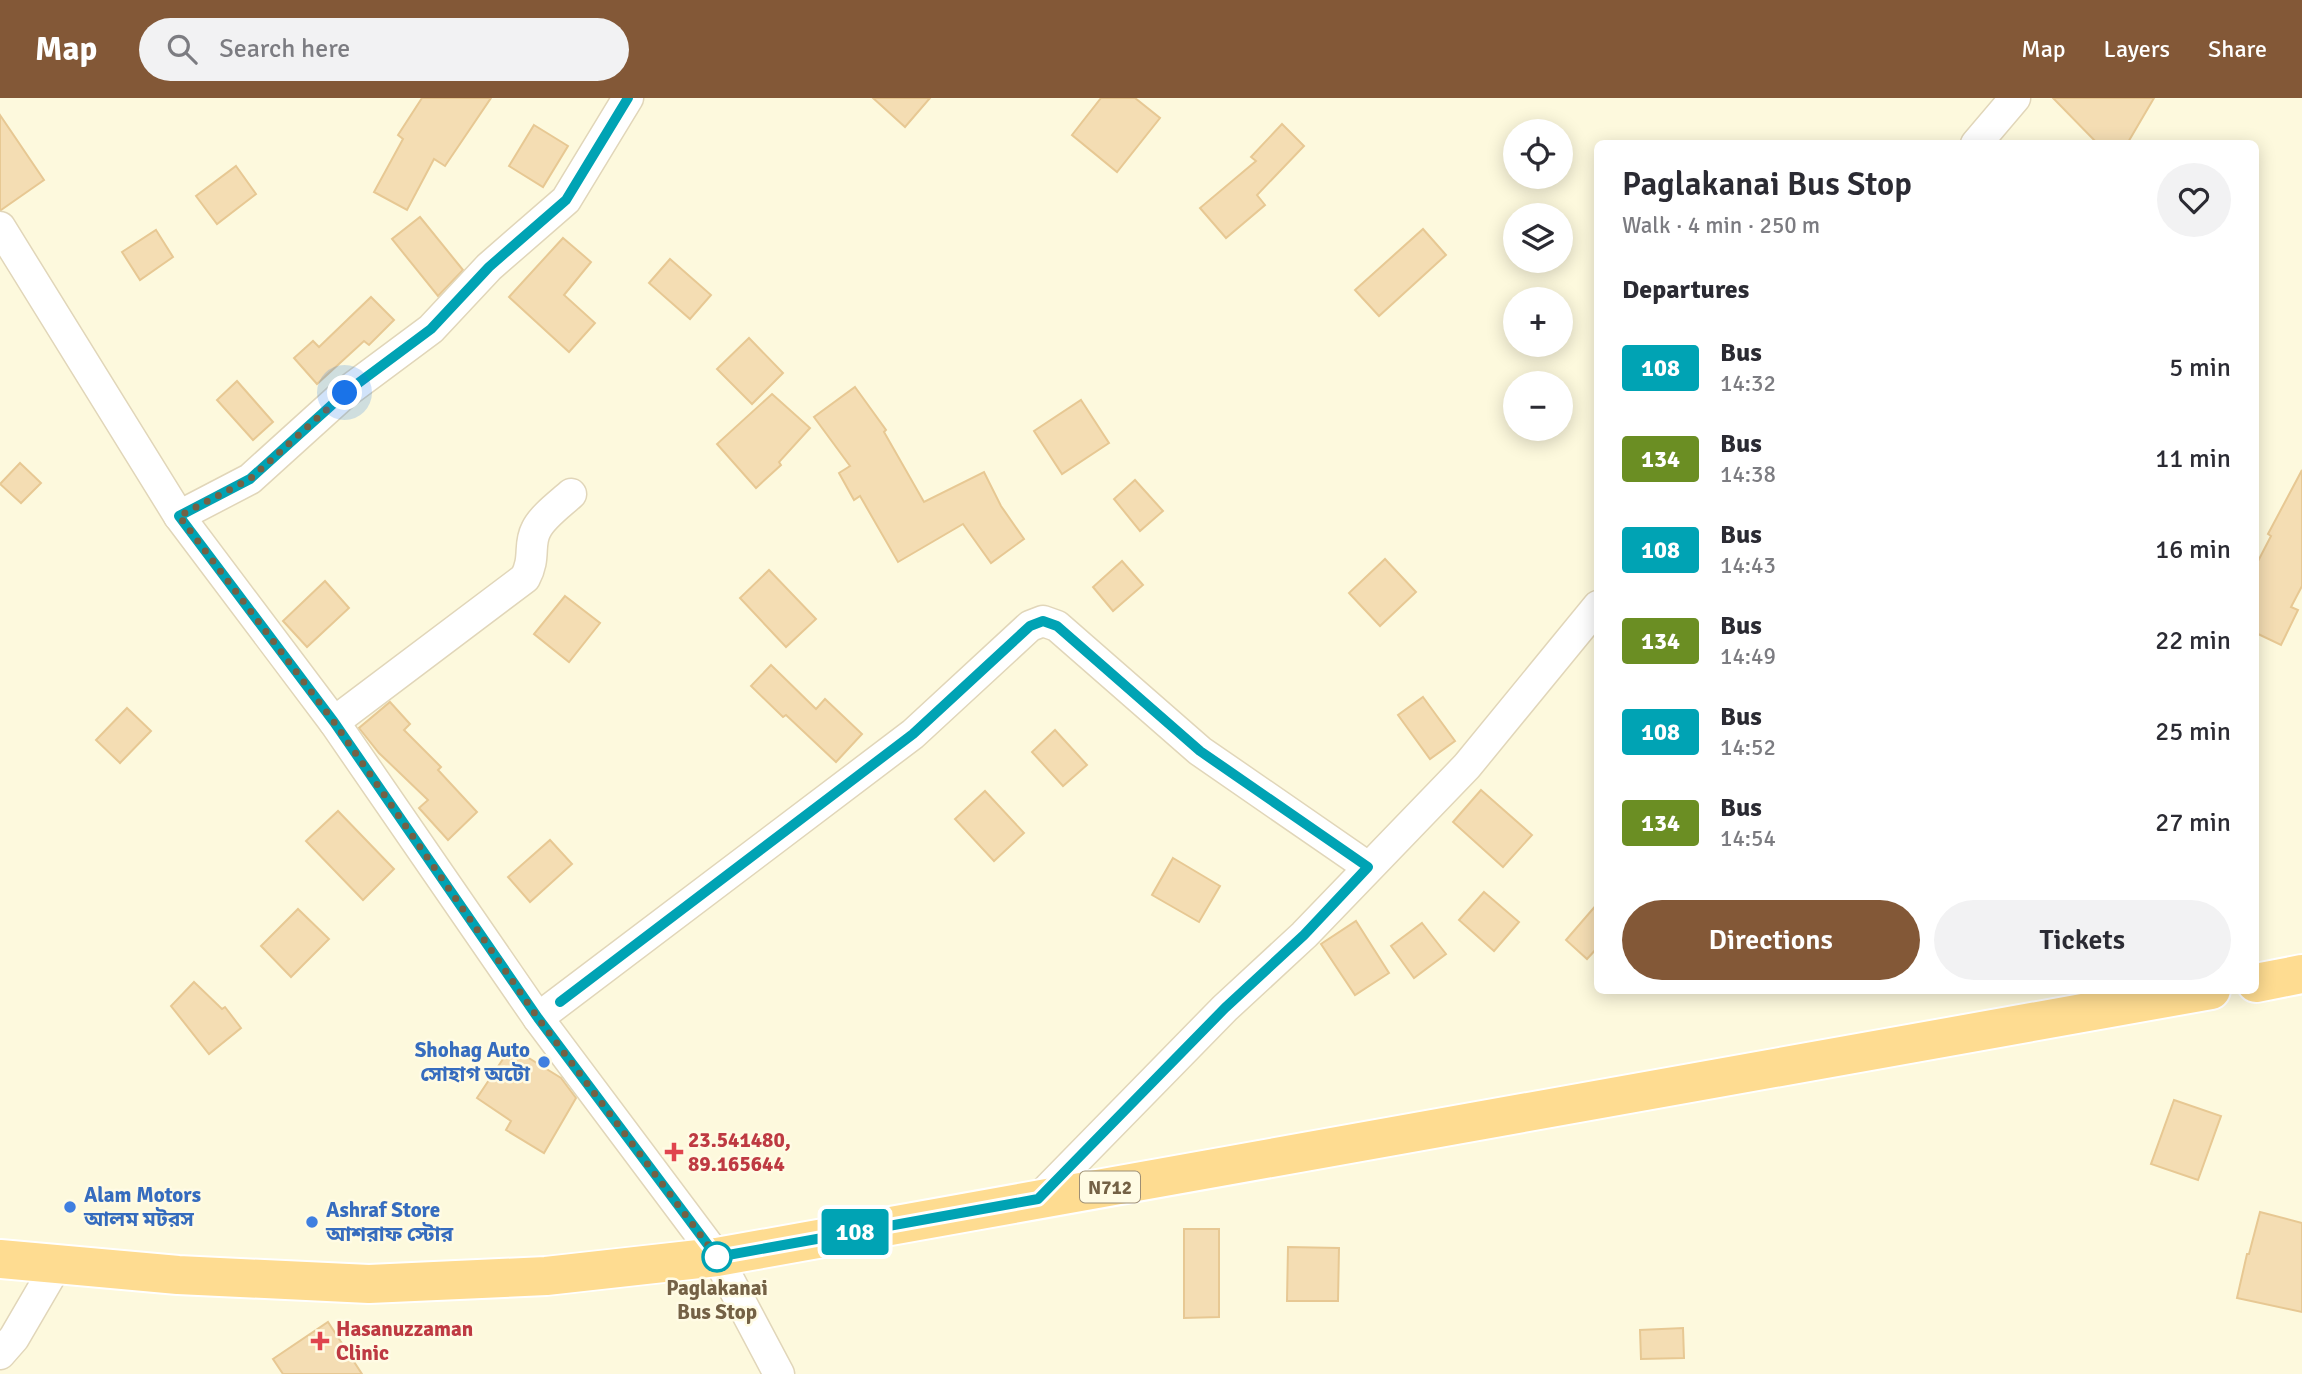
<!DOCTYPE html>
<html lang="en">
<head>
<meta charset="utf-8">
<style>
	:root { --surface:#fff; --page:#f2f2f3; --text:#2b2b33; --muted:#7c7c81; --accent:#835837 }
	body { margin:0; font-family:Signika,"Noto Sans Bengali",sans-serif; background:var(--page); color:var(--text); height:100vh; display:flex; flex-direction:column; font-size:26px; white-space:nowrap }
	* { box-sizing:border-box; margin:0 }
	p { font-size:23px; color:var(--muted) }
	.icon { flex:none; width:38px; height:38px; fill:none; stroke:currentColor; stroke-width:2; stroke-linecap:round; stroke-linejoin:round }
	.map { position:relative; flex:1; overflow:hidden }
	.side { position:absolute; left:1594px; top:42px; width:665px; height:854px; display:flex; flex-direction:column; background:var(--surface); border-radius:10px; box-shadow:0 4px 18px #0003 }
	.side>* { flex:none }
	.badge { padding:0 14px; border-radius:5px; font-size:24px; line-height:46px }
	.buttons { position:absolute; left:1503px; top:21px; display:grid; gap:14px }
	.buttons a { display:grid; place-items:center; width:70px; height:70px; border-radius:50%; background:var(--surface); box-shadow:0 4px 18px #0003; font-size:35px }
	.you { position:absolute; width:35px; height:35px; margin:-18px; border:5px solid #fff; border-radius:50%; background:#1a73e8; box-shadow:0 0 0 10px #1a73e833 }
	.map>.badge { position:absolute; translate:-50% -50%; box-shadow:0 0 0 4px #fff }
	h2 { padding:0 28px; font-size:26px; line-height:63px }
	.round { display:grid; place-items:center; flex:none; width:74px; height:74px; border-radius:37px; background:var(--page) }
	.overview { display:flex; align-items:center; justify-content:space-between; height:119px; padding:0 28px }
	h1 { font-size:33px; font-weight:600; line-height:52px }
	.button { display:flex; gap:14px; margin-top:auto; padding:14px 28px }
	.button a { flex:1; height:80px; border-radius:42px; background:var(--accent); color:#fff; font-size:28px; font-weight:600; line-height:80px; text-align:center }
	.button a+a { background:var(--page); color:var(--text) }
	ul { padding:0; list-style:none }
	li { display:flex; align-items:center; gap:21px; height:91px; padding:0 28px }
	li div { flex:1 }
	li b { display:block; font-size:26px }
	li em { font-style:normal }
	li .badge { min-width:77px; font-weight:700; text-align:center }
	header { display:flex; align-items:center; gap:42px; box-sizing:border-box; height:98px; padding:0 35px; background:var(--accent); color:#fff }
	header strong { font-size:33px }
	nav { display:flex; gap:38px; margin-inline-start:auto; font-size:24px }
	.search { width:490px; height:63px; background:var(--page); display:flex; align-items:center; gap:18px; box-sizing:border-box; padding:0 24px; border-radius:38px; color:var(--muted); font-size:26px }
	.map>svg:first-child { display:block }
	.building { fill:#f4ddb3; stroke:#e7c893; stroke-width:2 }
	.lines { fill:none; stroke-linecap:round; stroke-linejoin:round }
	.minor-casing { stroke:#e1d6b9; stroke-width:33 }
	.trunk-casing { stroke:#fff; stroke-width:42 }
	.minor { stroke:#fff; stroke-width:30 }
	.trunk { stroke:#fedc91; stroke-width:38 }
	.line-casing { stroke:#fff; stroke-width:16 }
	.line { stroke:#00a3b4; stroke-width:10 }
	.walk { stroke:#746145; stroke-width:7; stroke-dasharray:0 12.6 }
	.shop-dot { fill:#3f7fe0; stroke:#fffbe4; stroke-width:2.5 }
	.health-dot { fill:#e0444e; stroke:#fffbe4; stroke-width:2.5 }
	.stop-dot { fill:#fff; stroke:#00a3b4; stroke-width:3.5 }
	.labels { text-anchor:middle; stroke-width:5; stroke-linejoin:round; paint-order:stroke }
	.shield { fill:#fffbe4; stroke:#9e8f75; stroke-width:2 }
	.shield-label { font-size:19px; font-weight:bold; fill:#746145 }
	.shop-label { font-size:21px; font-weight:bold; fill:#366cbe; stroke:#fffbe4; text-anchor:start }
	.health-label { font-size:21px; font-weight:bold; fill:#be3a42; stroke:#fffbe4; text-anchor:start }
	.stop-label { font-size:21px; font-weight:bold; fill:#746145; stroke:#fffbe4 }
</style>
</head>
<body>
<header>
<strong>Map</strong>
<div class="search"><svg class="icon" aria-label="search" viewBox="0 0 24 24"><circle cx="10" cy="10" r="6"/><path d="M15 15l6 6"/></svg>Search here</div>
<nav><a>Map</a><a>Layers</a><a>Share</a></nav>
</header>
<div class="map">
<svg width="2302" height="1276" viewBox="0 0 2302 1276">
	<rect width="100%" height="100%" fill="#fdf9dd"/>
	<g class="building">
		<polygon points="422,0 491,0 445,68 434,61 407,112 374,94 403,41 398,37"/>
		<polygon points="873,0 930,0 905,29"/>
		<polygon points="1101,0 1135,0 1160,20 1117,74 1072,37"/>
		<polygon points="2053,0 2154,0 2127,46 2098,46"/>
		<polygon points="0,17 44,82 1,112 0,112"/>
		<polygon points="1282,26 1304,48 1257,97 1265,107 1226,140 1200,110 1256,63 1251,59"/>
		<polygon points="534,27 568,48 543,89 509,68"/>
		<polygon points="236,68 256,96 217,126 196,98"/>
		<polygon points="420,119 463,172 438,198 392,141"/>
		<polygon points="1423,131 1446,157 1379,218 1355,192"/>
		<polygon points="156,132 173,159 140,182 122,154"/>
		<polygon points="563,140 591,164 564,197 595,225 569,254 509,199"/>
		<polygon points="670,161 711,197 690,221 649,185"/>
		<polygon points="371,199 394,222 369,247 364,243 317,286 294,260 313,243 319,249"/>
		<polygon points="749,240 783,275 752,306 717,271"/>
		<polygon points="237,283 273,324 253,342 217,302"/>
		<polygon points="855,289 886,332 884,334 924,404 984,374 1001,408 1024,441 991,465 963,426 898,464 860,398 854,402 839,375 850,368 814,319"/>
		<polygon points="772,296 810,330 779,364 781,367 756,390 717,346"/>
		<polygon points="1081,302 1109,345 1062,376 1034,333"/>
		<polygon points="20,365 41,385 21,405 0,386"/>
		<polygon points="2302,372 2302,488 2291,509 2298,512 2281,547 2256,535 2256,467 2271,438 2268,436"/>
		<polygon points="1135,382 1163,413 1140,433 1114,401"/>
		<polygon points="1385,461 1416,494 1380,528 1349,495"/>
		<polygon points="1122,463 1143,487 1113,513 1093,489"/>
		<polygon points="769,472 816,521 786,549 740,500"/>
		<polygon points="325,483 349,510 307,549 283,523"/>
		<polygon points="565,498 600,525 569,564 534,536"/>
		<polygon points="771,567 816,611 825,601 862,636 836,664 786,617 783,619 751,588"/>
		<polygon points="1423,599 1455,643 1430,661 1398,617"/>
		<polygon points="390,604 410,626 404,632 441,669 438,672 477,714 448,742 419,710 428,702 379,655 359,630"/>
		<polygon points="127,610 151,633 120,665 96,642"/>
		<polygon points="1055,632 1087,667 1063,688 1032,654"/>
		<polygon points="1481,692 1532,737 1503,769 1453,724"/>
		<polygon points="985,693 1024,735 994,763 955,721"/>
		<polygon points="338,713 394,771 363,802 306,743"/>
		<polygon points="550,742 572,766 530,804 508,779"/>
		<polygon points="1173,760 1220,788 1199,824 1152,797"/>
		<polygon points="1484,794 1519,824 1494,853 1459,822"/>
		<polygon points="1598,805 1598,849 1587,861 1566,842"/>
		<polygon points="298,811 329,841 291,879 261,848"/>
		<polygon points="1356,823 1389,875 1355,897 1321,846"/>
		<polygon points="1422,825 1446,856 1414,880 1391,848"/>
		<polygon points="194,884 222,911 225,909 241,930 209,956 171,908"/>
		<polygon points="511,949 561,980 576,1000 544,1055 506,1032 511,1023 477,1000"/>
		<polygon points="2174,1002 2221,1018 2198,1082 2151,1066"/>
		<polygon points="2260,1114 2302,1125 2302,1214 2237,1200 2247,1156 2249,1156"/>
		<polygon points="1184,1131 1219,1131 1219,1219 1184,1220"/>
		<polygon points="1288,1149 1339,1150 1338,1203 1287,1203"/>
		<polygon points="328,1224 362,1276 283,1276 273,1261"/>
		<polygon points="1683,1230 1684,1260 1641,1261 1640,1232"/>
	</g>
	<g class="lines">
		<defs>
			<g id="minor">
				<polyline points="1976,46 2015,0"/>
				<polyline points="0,129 179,418 334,624 538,920 717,1159 779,1276"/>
				<polyline points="179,418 250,381 345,295 431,231 489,169 566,102 628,0"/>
				<path d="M334 624 525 480C536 460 528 447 536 432 542 419 560 406 571 396"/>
				<polyline points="538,920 913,636 1030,528 1043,523 1057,528 1200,653 1368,769"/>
				<polyline points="1038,1101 1225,910 1304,837 1467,668 1598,508"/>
				<polyline points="0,1256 14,1240 56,1168"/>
			</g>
			<g id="trunk">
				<polyline points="2256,885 2302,876"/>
				<polyline points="0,1161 178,1177 369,1186 546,1178 717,1159 2211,892"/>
			</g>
		</defs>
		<use href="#minor" class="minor-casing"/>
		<use href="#trunk" class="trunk-casing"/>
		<use href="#minor" class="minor"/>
		<use href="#trunk" class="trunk"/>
	</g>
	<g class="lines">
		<defs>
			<polyline id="line" points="560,904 913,636 1030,528 1043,523 1057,528 1200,653 1368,769 1304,837 1225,910 1038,1101 717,1159 538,920 334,624 179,418 250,381 345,295 431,231 489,169 566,102 628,0"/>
		</defs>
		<use href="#line" class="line-casing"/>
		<use href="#line" class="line"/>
		<polyline class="walk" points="345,295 250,381 179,418 334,624 538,920 717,1159"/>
	</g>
	<g class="shop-dot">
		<circle cx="544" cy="964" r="7"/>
		<circle cx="70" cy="1109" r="7"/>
		<circle cx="312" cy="1124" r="7"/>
	</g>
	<g class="health-dot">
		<path d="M670.5 1043.5h7v7h7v7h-7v7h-7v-7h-7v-7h7z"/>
		<path d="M316.5 1232.5h7v7h7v7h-7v7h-7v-7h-7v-7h7z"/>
	</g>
	<circle class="stop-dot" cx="717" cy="1159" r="14"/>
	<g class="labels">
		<rect class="shield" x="1080" y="1073.5" width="60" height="31" rx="5"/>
		<g class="shield-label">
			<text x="1110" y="1096">N712</text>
		</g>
		<g class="shop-label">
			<text x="530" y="959" text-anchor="end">Shohag Auto<tspan x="530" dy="24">সোহাগ অটো</tspan></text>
			<text x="84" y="1104">Alam Motors<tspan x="84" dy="24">আলম মটরস</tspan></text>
			<text x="326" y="1119">Ashraf Store<tspan x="326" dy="24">আশরাফ স্টোর</tspan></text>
		</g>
		<g class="health-label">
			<text x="688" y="1049">23.541480,<tspan x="688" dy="24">89.165644</tspan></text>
			<text x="336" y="1238">Hasanuzzaman<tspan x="336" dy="24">Clinic</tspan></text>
		</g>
		<g class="stop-label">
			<text x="717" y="1197">Paglakanai<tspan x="717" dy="24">Bus Stop</tspan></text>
		</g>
	</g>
</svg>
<div class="buttons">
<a><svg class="icon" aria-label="locate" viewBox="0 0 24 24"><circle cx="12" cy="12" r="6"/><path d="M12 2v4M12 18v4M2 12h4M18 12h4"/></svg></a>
<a><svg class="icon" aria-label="layers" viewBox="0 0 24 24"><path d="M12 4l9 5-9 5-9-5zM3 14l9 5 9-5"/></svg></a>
<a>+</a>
<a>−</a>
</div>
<div class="you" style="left:345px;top:295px"></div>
<b class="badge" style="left:855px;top:1134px;background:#00a3b4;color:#fff">108</b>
<section class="side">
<div class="overview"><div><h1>Paglakanai Bus Stop</h1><p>Walk · 4 min · 250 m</p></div><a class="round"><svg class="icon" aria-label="heart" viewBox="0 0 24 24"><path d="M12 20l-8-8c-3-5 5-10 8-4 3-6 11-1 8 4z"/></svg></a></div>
<h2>Departures</h2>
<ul>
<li><span class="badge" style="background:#00a3b4;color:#fff">108</span><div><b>Bus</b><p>14:32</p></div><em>5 min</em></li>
<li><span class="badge" style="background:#6b8e23;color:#fff">134</span><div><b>Bus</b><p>14:38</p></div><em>11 min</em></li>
<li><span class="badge" style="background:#00a3b4;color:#fff">108</span><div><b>Bus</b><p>14:43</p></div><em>16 min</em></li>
<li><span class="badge" style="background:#6b8e23;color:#fff">134</span><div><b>Bus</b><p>14:49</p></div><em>22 min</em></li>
<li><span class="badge" style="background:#00a3b4;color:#fff">108</span><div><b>Bus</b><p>14:52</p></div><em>25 min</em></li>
<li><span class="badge" style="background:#6b8e23;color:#fff">134</span><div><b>Bus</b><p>14:54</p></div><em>27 min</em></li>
</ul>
<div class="button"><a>Directions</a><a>Tickets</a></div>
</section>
</div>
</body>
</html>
